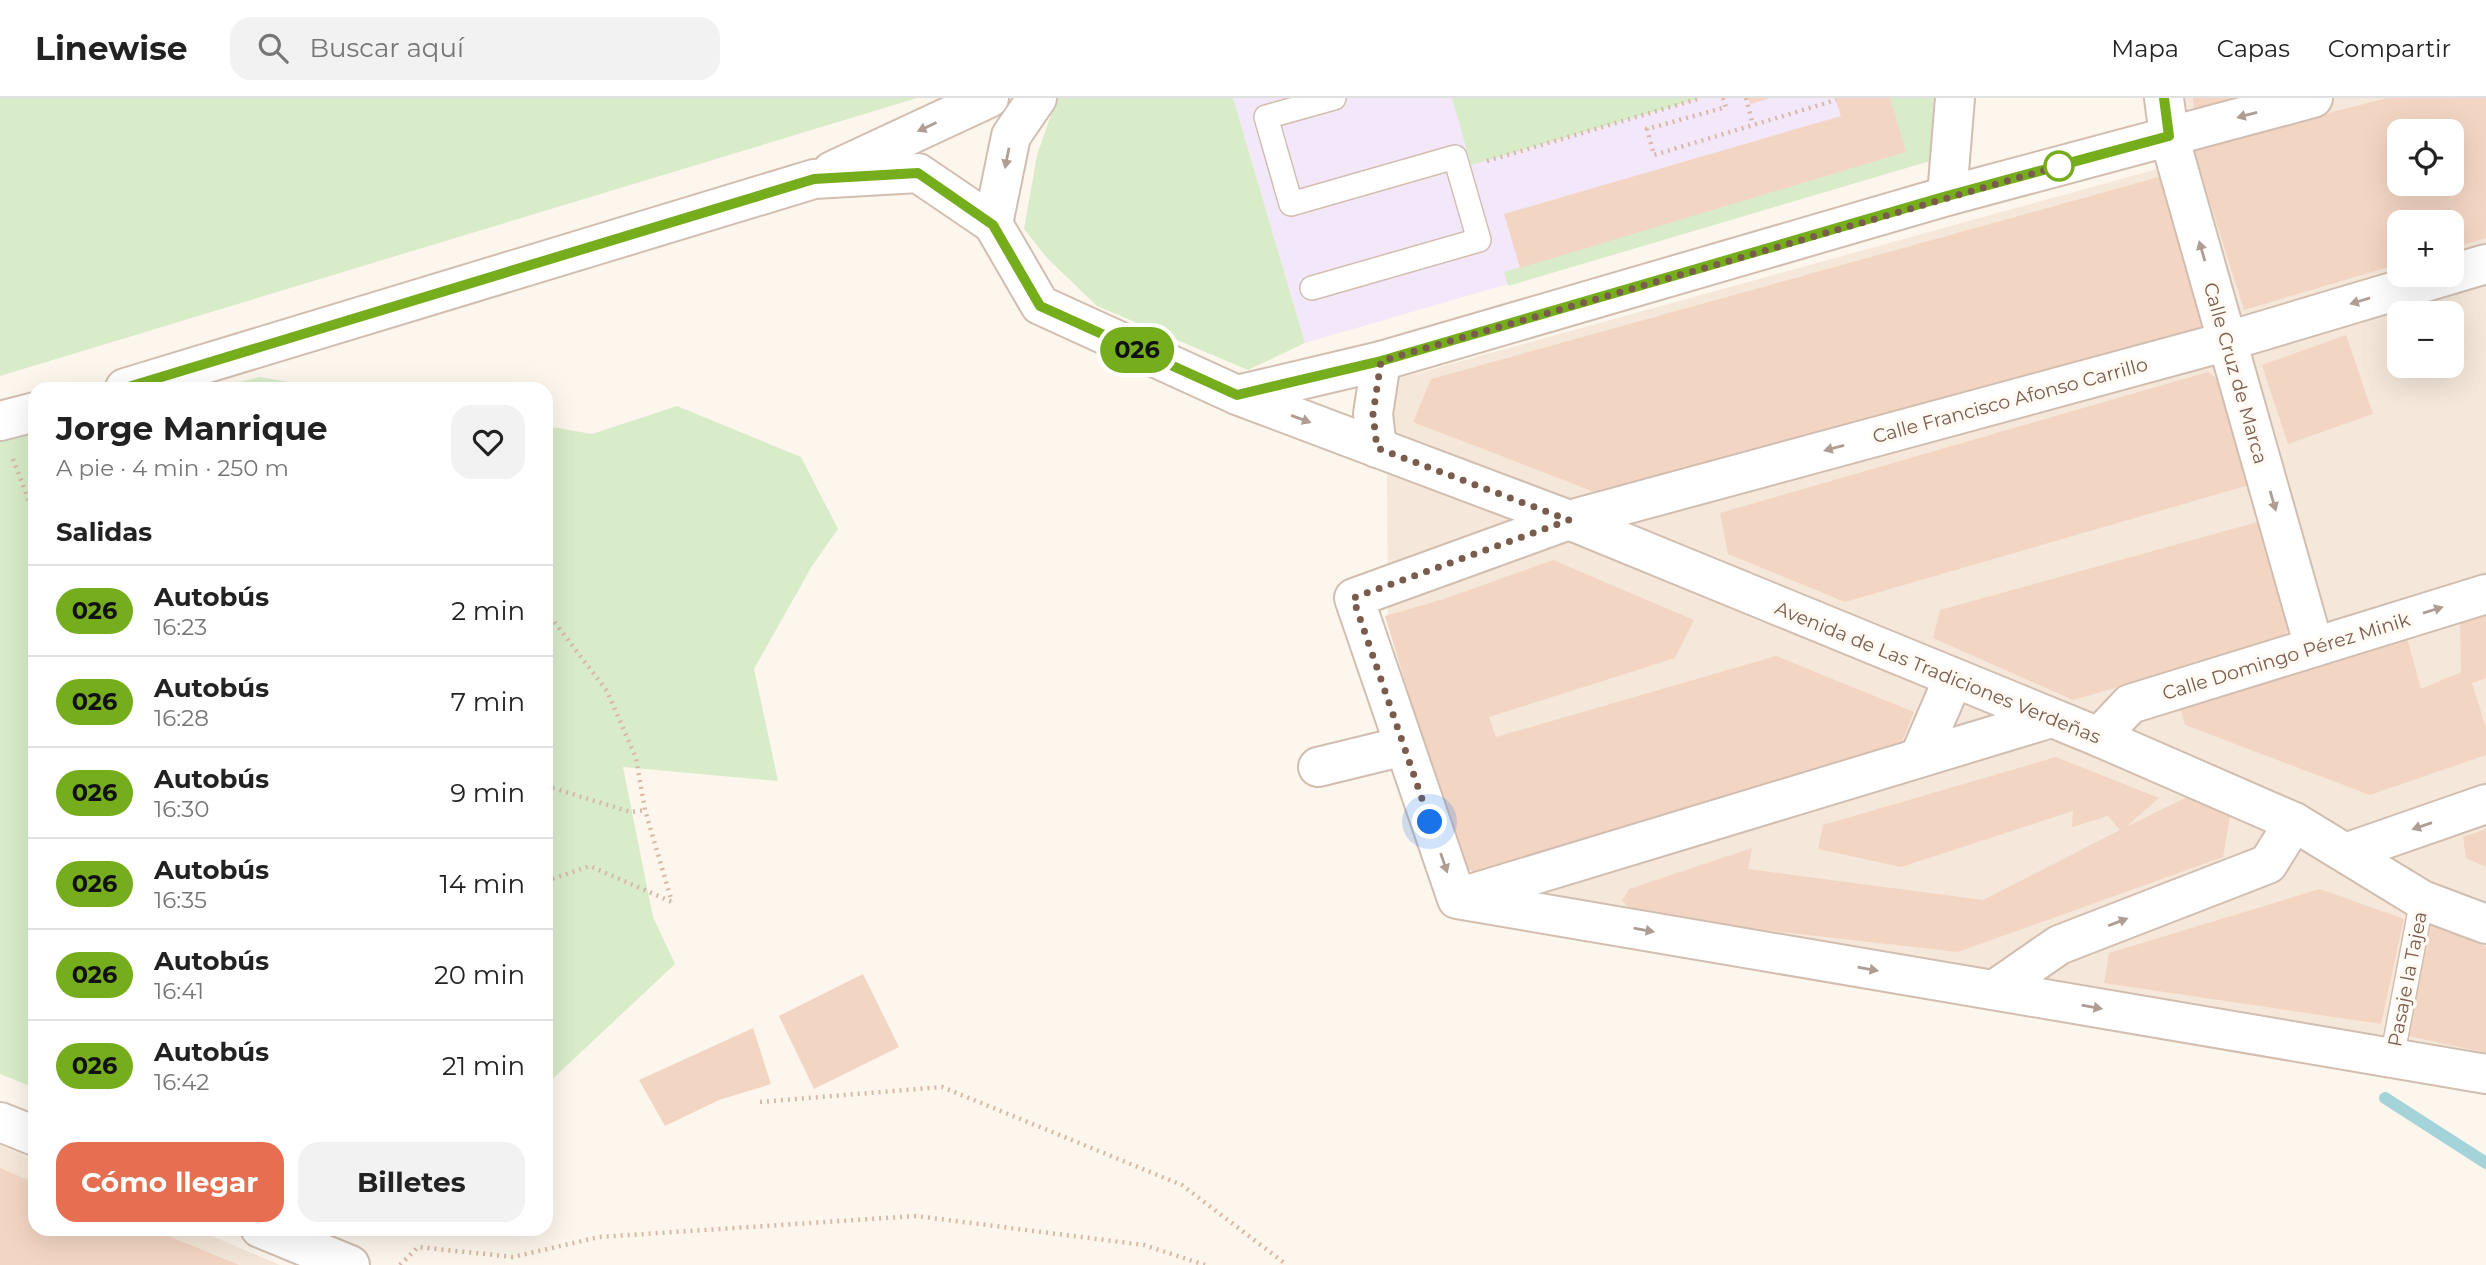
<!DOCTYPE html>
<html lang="es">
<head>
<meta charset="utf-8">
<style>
	:root { --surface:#fff; --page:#f2f2f2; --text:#222; --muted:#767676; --line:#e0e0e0; --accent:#e76f51 }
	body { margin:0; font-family:Montserrat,sans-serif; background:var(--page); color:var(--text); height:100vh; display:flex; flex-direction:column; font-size:26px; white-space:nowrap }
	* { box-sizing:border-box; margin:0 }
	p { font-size:23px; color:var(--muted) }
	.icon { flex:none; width:38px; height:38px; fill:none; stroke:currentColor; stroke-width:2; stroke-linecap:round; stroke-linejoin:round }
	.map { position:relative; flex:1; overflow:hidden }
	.sheet { position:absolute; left:28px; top:284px; width:525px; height:854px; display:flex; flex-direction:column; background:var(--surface); border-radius:21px; box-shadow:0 7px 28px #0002 }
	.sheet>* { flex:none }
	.badge { padding:0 14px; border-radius:23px; font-size:24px; line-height:46px }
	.tools { position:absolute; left:2387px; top:21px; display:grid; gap:14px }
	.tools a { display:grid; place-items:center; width:77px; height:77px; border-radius:14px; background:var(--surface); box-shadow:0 7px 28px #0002; font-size:35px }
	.you { position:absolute; width:35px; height:35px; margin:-18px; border:5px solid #fff; border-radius:50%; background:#1a73e8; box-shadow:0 0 0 10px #1a73e833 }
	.map>.badge { position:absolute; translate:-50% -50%; box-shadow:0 0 0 4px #fff }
	h2 { padding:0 28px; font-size:26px; line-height:63px }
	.round { display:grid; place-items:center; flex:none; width:74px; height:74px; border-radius:21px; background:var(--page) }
	.headline { display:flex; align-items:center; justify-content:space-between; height:119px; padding:0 28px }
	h1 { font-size:33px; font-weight:700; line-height:52px }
	.action { display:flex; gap:14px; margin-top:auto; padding:14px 28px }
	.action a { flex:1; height:80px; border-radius:21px; background:var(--accent); color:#fff; font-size:28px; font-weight:700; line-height:80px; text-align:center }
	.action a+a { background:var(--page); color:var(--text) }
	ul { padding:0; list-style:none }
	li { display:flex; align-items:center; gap:21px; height:91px; padding:0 28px; border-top:2px solid var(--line) }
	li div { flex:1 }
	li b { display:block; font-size:26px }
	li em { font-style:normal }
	li .badge { min-width:77px; font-weight:700; text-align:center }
	header { display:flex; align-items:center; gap:42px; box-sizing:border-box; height:98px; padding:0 35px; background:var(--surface); border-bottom:2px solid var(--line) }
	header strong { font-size:33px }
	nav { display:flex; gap:38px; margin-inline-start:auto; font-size:24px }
	.search { width:490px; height:63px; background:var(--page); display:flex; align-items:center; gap:18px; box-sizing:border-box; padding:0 24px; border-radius:21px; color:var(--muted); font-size:26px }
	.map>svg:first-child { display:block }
	.residential { fill:#f5e8da; fill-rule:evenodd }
	.education { fill:#f3e8fa }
	.green { fill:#d8ecc9 }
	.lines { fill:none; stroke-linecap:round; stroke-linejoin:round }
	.stream { stroke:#a5d3da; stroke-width:12 }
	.building { fill:#f3d5c3; fill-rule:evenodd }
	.lane-casing { stroke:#d1beb0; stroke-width:26 }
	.street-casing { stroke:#d1beb0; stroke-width:42 }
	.path { stroke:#d9b8a5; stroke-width:4.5; stroke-dasharray:2 5; stroke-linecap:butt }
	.lane { stroke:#fff; stroke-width:23 }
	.street { stroke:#fff; stroke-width:38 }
	.oneway { fill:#af9d94 }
	.line-casing { stroke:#fff; stroke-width:16 }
	.line { stroke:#75ad1c; stroke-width:10 }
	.walk { stroke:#7a5c4d; stroke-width:7; stroke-dasharray:0 12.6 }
	.stop-dot { fill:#fff; stroke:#75ad1c; stroke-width:3.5 }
	.labels { text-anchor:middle; stroke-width:7; stroke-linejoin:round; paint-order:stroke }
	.street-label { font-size:19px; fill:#7a5c4d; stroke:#fffaf3 }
</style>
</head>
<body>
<header>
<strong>Linewise</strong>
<div class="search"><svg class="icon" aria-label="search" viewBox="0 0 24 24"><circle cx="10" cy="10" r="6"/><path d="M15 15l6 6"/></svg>Buscar aquí</div>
<nav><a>Mapa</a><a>Capas</a><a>Compartir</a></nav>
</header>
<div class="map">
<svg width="2486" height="1167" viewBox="0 0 2486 1167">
	<rect width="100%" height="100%" fill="#fdf6ec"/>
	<g class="residential">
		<path d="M2186 0H2486V959L1483 793 1388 526 1387 382 1393 282 2190 62ZM2399 33H2452V86H2399ZM2399 124H2452V177H2399ZM2399 215H2452V268H2399Z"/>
		<polygon points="0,1047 35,1062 35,1130 195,1131 280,1167 0,1167"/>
	</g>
	<polygon class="education" points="1233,0 1934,0 1930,63 1305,245"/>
	<g class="green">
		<polygon points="0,0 917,0 0,278"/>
		<polygon points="1057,0 1233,0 1305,245 1248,272 1097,208 1048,161 1024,131 1037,57"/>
		<polygon points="1452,0 1701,0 1471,67"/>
		<polygon points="1890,0 1934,0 1930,63 1508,188 1504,174 1905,54"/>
		<polygon points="260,279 326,290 215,290"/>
		<polygon points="677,308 801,359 838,431 812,468 754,571 778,683 623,669 653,819 675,866 546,987 546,328 592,336"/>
		<polygon points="35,334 35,990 0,976 0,342"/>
	</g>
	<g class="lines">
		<polyline class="stream" points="2385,1000 2486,1065"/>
	</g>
	<g class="building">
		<polygon points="1748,0 1768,0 1768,1 1750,6"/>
		<polygon points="1835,0 1890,0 1906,54 1520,170 1504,116 1841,18"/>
		<polygon points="2193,0 2244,0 2194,14"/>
		<path d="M2387 0H2486V140L2452 150V124H2399V166L2244 212 2193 50ZM2399 33H2452V86H2399Z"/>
		<polygon points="2159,79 2214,214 2202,236 1610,400 1413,324 1431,281"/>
		<polygon points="2346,237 2373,316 2288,346 2262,267"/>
		<polygon points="2208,274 2226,287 2249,387 1845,504 1728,456 1720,415"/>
		<polygon points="2261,423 2288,521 2286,541 2073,602 1933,540 1940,512"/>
		<polygon points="1553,462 1694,522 1675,560 1489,619 1496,639 1776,558 1914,614 1899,651 1482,779 1460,767 1385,518 1444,501"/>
		<polygon points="2486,517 2486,580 2472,585 2486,630 2486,657 2370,697 2185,627 2178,602 2406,536 2421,591 2461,574 2460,525"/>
		<polygon points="2056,659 2159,700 2126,729 2187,699 2230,718 2223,759 1958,854 1639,818 1622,803 1629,791 1752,750 1748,771 1983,802 2120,732 2108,718 2072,729 2073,713 1901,769 1818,751 1823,727"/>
		<polygon points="2486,731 2486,769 2466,760 2463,739"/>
		<polygon points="2320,791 2404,821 2381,926 2104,885 2109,855"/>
		<polygon points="2426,824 2486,849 2486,955 2404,937"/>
		<polygon points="863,876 899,949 814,991 779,918"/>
		<polygon points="753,930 771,986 719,1002 665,1028 639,982"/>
		<polygon points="0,1070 35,1085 35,1130 149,1130 239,1167 0,1167"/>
	</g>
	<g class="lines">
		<defs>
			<g id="lane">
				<polyline points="1312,190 1479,142 1455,59 1291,106 1266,19 1334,0"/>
				<polyline points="2392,960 2422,802"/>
			</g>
			<g id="street">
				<polyline points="2164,0 2169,38 2314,549"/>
				<polyline points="832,73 989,0"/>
				<polyline points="1947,98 1955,0"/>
				<polyline points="993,126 1011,38 1037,0"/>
				<polyline points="2452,176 2486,166"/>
				<polyline points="2449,177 2228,243 1569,422 1354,500 1457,801 2486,976"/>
				<polyline points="125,290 814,81 918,75 993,126 1040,207 1237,297 1569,422 2099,639 2294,724 2422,802 2486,826"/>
				<polyline points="1237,297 1381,263 1947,98 2313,0"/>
				<polyline points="0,323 35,314"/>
				<polyline points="1377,350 1373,316 1381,263"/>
				<polyline points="2099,639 2130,606 2486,496"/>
				<polyline points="1919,660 1953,581"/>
				<polyline points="1318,669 1404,648"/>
				<polyline points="2348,754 2486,706"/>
				<polyline points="1464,798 2048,621"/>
				<polyline points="1994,892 2059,847 2268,766 2294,724"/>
				<polyline points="0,1024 35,1038"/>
				<polyline points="260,1130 350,1167"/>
			</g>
		</defs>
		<use href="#lane" class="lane-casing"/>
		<use href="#street" class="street-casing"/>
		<g class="path">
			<polyline points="1723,0 1726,9 1647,31 1654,57 1836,2"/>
			<polyline points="1746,0 1753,27"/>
			<polyline points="1487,63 1701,0"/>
			<polyline points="13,361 35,419"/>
			<polyline points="546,513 607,593 636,660 645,712 672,804"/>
			<polyline points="546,688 631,714 645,712"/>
			<polyline points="546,783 590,768 672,804"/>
			<polyline points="760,1004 942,989 1182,1087 1287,1167"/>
			<polyline points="400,1167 418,1149 513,1159 599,1139 916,1118 1144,1147 1205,1167"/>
		</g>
		<use href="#lane" class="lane"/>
		<use href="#street" class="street"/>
	</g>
	<defs><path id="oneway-solid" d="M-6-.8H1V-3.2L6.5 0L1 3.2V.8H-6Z" transform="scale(1.75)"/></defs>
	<g class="oneway">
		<use href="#oneway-solid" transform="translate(2247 17) rotate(165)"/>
		<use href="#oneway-solid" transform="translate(927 29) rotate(155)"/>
		<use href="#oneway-solid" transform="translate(1007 60) rotate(101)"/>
		<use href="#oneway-solid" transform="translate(2202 153) rotate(-106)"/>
		<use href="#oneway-solid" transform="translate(2360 203) rotate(163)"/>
		<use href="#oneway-solid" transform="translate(1301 321) rotate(20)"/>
		<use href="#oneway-solid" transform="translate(1834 350) rotate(165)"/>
		<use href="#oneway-solid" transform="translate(2273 403) rotate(74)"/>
		<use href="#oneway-solid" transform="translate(2433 512) rotate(-17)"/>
		<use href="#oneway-solid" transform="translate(2422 728) rotate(161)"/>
		<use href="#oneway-solid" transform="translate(1444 765) rotate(71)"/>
		<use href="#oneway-solid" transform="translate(2118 824) rotate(-21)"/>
		<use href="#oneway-solid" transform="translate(1644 832) rotate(10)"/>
		<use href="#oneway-solid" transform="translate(1868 871) rotate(10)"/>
		<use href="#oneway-solid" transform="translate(2092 909) rotate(10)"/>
	</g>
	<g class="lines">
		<defs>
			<polyline id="line" points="125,290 814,81 918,75 993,127 1040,208 1237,297 1381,263 1947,98 2169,38 2164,0"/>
		</defs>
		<use href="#line" class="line-casing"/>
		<use href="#line" class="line"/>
		<polyline class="walk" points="1430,724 1353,500 1569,422 1377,350 1373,316 1381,263 2059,68"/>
	</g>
	<circle class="stop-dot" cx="2059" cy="68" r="14"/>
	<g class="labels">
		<g class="street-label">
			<text transform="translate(2236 275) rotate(74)" y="7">Calle Cruz de Marca</text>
			<text transform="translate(2010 302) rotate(-15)" y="7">Calle Francisco Afonso Carrillo</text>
			<text transform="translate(2286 558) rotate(-17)" y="7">Calle Domingo Pérez Minik</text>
			<text transform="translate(1938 574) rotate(22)" y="7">Avenida de Las Tradiciones Verdeñas</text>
			<text transform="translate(2407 881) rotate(-79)" y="7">Pasaje la Tajea</text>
		</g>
	</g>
</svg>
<div class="tools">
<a><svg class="icon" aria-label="locate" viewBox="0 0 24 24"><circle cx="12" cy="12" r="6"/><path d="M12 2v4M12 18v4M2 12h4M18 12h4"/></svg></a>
<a>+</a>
<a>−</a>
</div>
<div class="you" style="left:1430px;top:724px"></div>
<b class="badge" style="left:1137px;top:252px;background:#75ad1c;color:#111">026</b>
<section class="sheet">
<div class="headline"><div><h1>Jorge Manrique</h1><p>A pie · 4 min · 250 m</p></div><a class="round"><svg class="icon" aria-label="heart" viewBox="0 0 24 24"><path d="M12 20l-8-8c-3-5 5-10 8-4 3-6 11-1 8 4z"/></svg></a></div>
<h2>Salidas</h2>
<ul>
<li><span class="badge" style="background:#75ad1c;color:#111">026</span><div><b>Autobús</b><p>16:23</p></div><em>2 min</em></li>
<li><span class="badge" style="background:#75ad1c;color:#111">026</span><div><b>Autobús</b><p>16:28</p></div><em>7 min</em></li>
<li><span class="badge" style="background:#75ad1c;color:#111">026</span><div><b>Autobús</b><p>16:30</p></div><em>9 min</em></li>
<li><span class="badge" style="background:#75ad1c;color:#111">026</span><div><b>Autobús</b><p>16:35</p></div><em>14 min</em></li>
<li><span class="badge" style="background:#75ad1c;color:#111">026</span><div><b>Autobús</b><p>16:41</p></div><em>20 min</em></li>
<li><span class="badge" style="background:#75ad1c;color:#111">026</span><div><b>Autobús</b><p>16:42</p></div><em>21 min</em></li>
</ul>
<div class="action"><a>Cómo llegar</a><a>Billetes</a></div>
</section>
</div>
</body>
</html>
